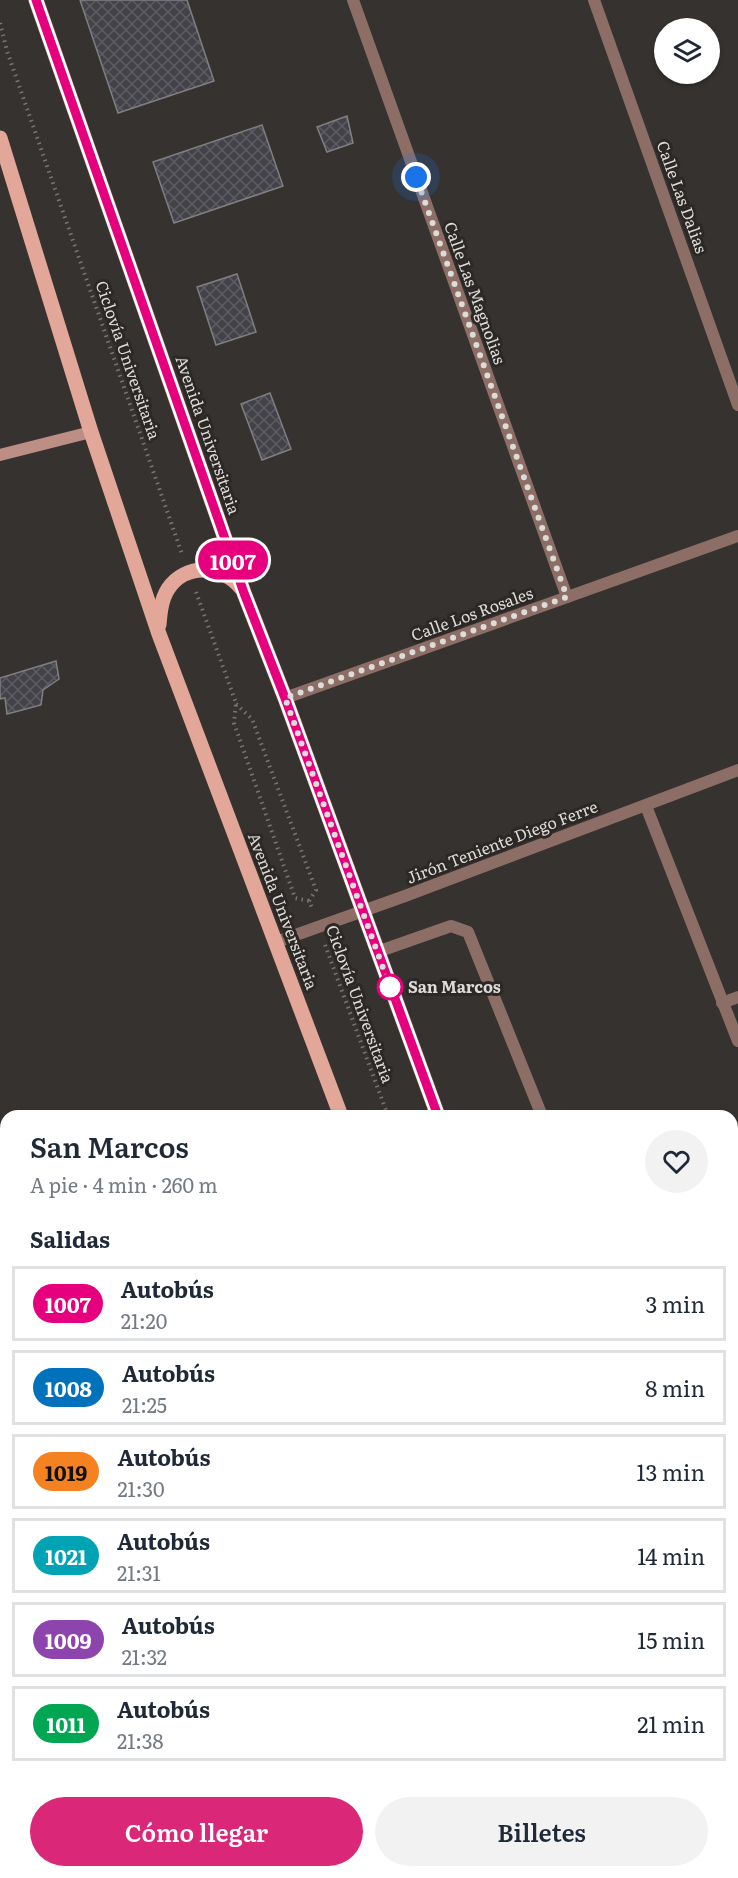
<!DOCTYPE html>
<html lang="es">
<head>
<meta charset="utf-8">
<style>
	:root { --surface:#fff; --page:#f2f2f3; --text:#1f2937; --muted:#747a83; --line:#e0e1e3; --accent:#db2777 }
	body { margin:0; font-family:Literata,serif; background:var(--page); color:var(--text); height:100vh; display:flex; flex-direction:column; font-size:22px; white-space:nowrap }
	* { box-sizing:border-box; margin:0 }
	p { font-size:20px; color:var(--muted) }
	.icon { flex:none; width:33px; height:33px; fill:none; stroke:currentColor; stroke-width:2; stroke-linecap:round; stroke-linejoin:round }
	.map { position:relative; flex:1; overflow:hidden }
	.details { position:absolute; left:0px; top:1110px; width:738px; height:768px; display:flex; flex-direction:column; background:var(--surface); border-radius:18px 18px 0 0; box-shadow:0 2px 4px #0004 }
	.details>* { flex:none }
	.badge { padding:0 12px; border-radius:20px; font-size:21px; line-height:39px }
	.buttons { position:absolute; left:654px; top:18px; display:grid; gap:12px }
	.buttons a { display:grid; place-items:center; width:66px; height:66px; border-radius:50%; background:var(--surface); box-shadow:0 2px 4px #0004; font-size:30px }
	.you { position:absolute; width:30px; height:30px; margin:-15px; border:4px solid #fff; border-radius:50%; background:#1a73e8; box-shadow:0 0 0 9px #1a73e833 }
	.map>.badge { position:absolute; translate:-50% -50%; box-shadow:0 0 0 3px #fff }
	h2 { padding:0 30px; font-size:22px; line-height:54px }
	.round { display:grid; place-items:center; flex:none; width:63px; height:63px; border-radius:32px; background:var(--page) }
	.headline { display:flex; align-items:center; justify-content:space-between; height:102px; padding:0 30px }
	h1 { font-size:28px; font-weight:600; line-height:45px }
	.action { display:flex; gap:12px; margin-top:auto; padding:12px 30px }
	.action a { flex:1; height:69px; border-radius:36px; background:var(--accent); color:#fff; font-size:24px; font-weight:600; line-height:69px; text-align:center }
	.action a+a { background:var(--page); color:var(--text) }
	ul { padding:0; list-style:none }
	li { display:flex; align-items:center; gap:18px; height:75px; margin:0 12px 9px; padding:0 18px; border:3px solid var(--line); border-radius:0px }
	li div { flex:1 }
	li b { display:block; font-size:22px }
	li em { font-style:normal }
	li .badge { min-width:66px; font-weight:700; text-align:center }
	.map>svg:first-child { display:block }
	.garden { fill:url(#garden-dots) }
	.building { fill:url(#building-cross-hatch); stroke:#7f7f84; stroke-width:1.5 }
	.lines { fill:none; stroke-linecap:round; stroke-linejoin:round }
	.path { stroke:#797673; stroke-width:4; stroke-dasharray:1.5 4.5; stroke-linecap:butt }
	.lane { stroke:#8c6e67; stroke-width:12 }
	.street { stroke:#8c6e67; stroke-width:12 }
	.secondary { stroke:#bd8e83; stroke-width:12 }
	.primary { stroke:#e3a799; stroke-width:15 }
	.line-casing { stroke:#fff; stroke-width:14 }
	.line { stroke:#e6007e; stroke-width:9 }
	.walk { stroke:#dedcd9; stroke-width:6; stroke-dasharray:0 10.8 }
	.stop-dot { fill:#fff; stroke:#e6007e; stroke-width:3 }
	.labels { text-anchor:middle; stroke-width:6; stroke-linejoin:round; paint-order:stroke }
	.street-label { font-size:16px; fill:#dedcd9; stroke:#2c2825 }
	.stop-label { font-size:16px; font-weight:bold; fill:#dedcd9; stroke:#2c2825; text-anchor:start }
</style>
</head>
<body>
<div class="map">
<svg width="738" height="1878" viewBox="0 0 738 1878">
	<defs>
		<pattern id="garden-dots" width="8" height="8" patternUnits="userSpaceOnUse" patternTransform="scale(1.5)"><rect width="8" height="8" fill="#285539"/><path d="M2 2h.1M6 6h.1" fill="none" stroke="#476d55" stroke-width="1.8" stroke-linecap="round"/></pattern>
		<pattern id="building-cross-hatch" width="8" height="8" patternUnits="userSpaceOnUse" patternTransform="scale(1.5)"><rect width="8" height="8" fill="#434248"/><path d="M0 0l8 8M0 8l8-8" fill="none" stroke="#5e5d62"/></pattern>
	</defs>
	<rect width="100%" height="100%" fill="#36322f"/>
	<polygon class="garden" points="738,1378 738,1532 732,1529 732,1380"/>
	<g class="building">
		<polygon points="80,0 187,0 214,81 118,113"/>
		<polygon points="347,116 353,143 327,152 317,127"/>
		<polygon points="262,125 283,186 174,223 153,162"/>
		<polygon points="237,274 256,332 216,345 197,287"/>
		<polygon points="270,393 291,449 262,460 241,404"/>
		<polygon points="56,661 59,679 43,690 41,705 7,714 5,698 0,699 0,678"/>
		<polygon points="6,1635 6,1720 1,1722 0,1637"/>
		<polygon points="738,1863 738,1878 715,1878 713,1872 732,1872 732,1865"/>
	</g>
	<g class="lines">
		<g class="path">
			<polyline points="0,23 7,51 182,554"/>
			<polyline points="196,592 236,703 234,723 295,898 309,901"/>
			<polyline points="236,704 252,719 316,890 309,901 313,910"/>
			<polyline points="325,945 388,1116"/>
			<polyline points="732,1587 738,1590"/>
			<polyline points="732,1612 738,1611"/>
			<polyline points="732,1618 738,1616"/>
			<polyline points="613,1872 615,1878"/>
			<polyline points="635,1875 636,1878"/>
		</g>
		<polyline class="lane" points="377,952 451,926 468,932 542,1116"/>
		<g class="street">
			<polyline points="353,0 567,597"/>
			<polyline points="594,0 738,405"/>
			<polyline points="285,698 738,536"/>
			<polyline points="646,806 738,1041"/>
			<polyline points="276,942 405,896 738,770"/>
			<polyline points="722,1003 738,997"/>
			<polyline points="0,1138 6,1154"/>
			<polyline points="732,1227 738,1225"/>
			<polyline points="0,1383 6,1381"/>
		</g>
		<polyline class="secondary" points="0,455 91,432"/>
		<g class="primary">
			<polyline points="36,0 244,593 285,698 438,1116"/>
			<polyline points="0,138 91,432 159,634 341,1116"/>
			<path d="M159 625C160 613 161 600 168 589 185 563 223 565 241 588"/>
			<polyline points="732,1560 738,1562"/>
			<polyline points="732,1646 738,1644"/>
			<polyline points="732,1689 738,1687"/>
			<polyline points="732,1747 738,1745"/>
			<polyline points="587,1872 589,1878"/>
			<polyline points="74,1878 90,1872"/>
			<polyline points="196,1878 213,1872"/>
			<polyline points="360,1878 377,1872"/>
			<polyline points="518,1878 535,1872"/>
		</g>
	</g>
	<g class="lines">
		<defs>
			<polyline id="line" points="36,0 244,593 285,698 438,1116"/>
		</defs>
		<use href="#line" class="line-casing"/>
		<use href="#line" class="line"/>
		<polyline class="walk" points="390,987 285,698 567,597 416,177"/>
	</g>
	<circle class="stop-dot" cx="390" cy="987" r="12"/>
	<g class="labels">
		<g class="street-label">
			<text transform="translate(682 197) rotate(70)" y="6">Calle Las Dalias</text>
			<text transform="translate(475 293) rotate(70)" y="6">Calle Las Magnolias</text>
			<text transform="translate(128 360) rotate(71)" y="6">Ciclovía Universitaria</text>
			<text transform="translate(208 435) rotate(71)" y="6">Avenida Universitaria</text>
			<text transform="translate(472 614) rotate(-20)" y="6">Calle Los Rosales</text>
			<text transform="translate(502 842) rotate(-21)" y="6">Jirón Teniente Diego Ferre</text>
			<text transform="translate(283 911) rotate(69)" y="6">Avenida Universitaria</text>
			<text transform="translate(360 1004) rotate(70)" y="6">Ciclovía Universitaria</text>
		</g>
		<g class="stop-label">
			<text x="408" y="993">San Marcos</text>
		</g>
	</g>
</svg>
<div class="buttons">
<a><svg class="icon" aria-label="layers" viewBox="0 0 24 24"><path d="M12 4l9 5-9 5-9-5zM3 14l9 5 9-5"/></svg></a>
</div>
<div class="you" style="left:416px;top:177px"></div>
<b class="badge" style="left:233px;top:560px;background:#e6007e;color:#fff">1007</b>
<section class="details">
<div class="headline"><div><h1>San Marcos</h1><p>A pie · 4 min · 260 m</p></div><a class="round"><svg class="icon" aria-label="heart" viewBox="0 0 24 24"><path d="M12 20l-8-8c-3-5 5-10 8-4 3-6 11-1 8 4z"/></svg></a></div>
<h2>Salidas</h2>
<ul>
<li><span class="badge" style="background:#e6007e;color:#fff">1007</span><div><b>Autobús</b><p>21:20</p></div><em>3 min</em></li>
<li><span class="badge" style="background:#0072bc;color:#fff">1008</span><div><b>Autobús</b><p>21:25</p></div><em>8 min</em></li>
<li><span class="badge" style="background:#f58220;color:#111">1019</span><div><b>Autobús</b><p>21:30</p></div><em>13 min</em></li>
<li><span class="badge" style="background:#00a3b4;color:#fff">1021</span><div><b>Autobús</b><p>21:31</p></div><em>14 min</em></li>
<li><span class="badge" style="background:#8e44ad;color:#fff">1009</span><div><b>Autobús</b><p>21:32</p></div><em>15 min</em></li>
<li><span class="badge" style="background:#00a651;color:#fff">1011</span><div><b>Autobús</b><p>21:38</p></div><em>21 min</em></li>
</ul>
<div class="action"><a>Cómo llegar</a><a>Billetes</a></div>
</section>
</div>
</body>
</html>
